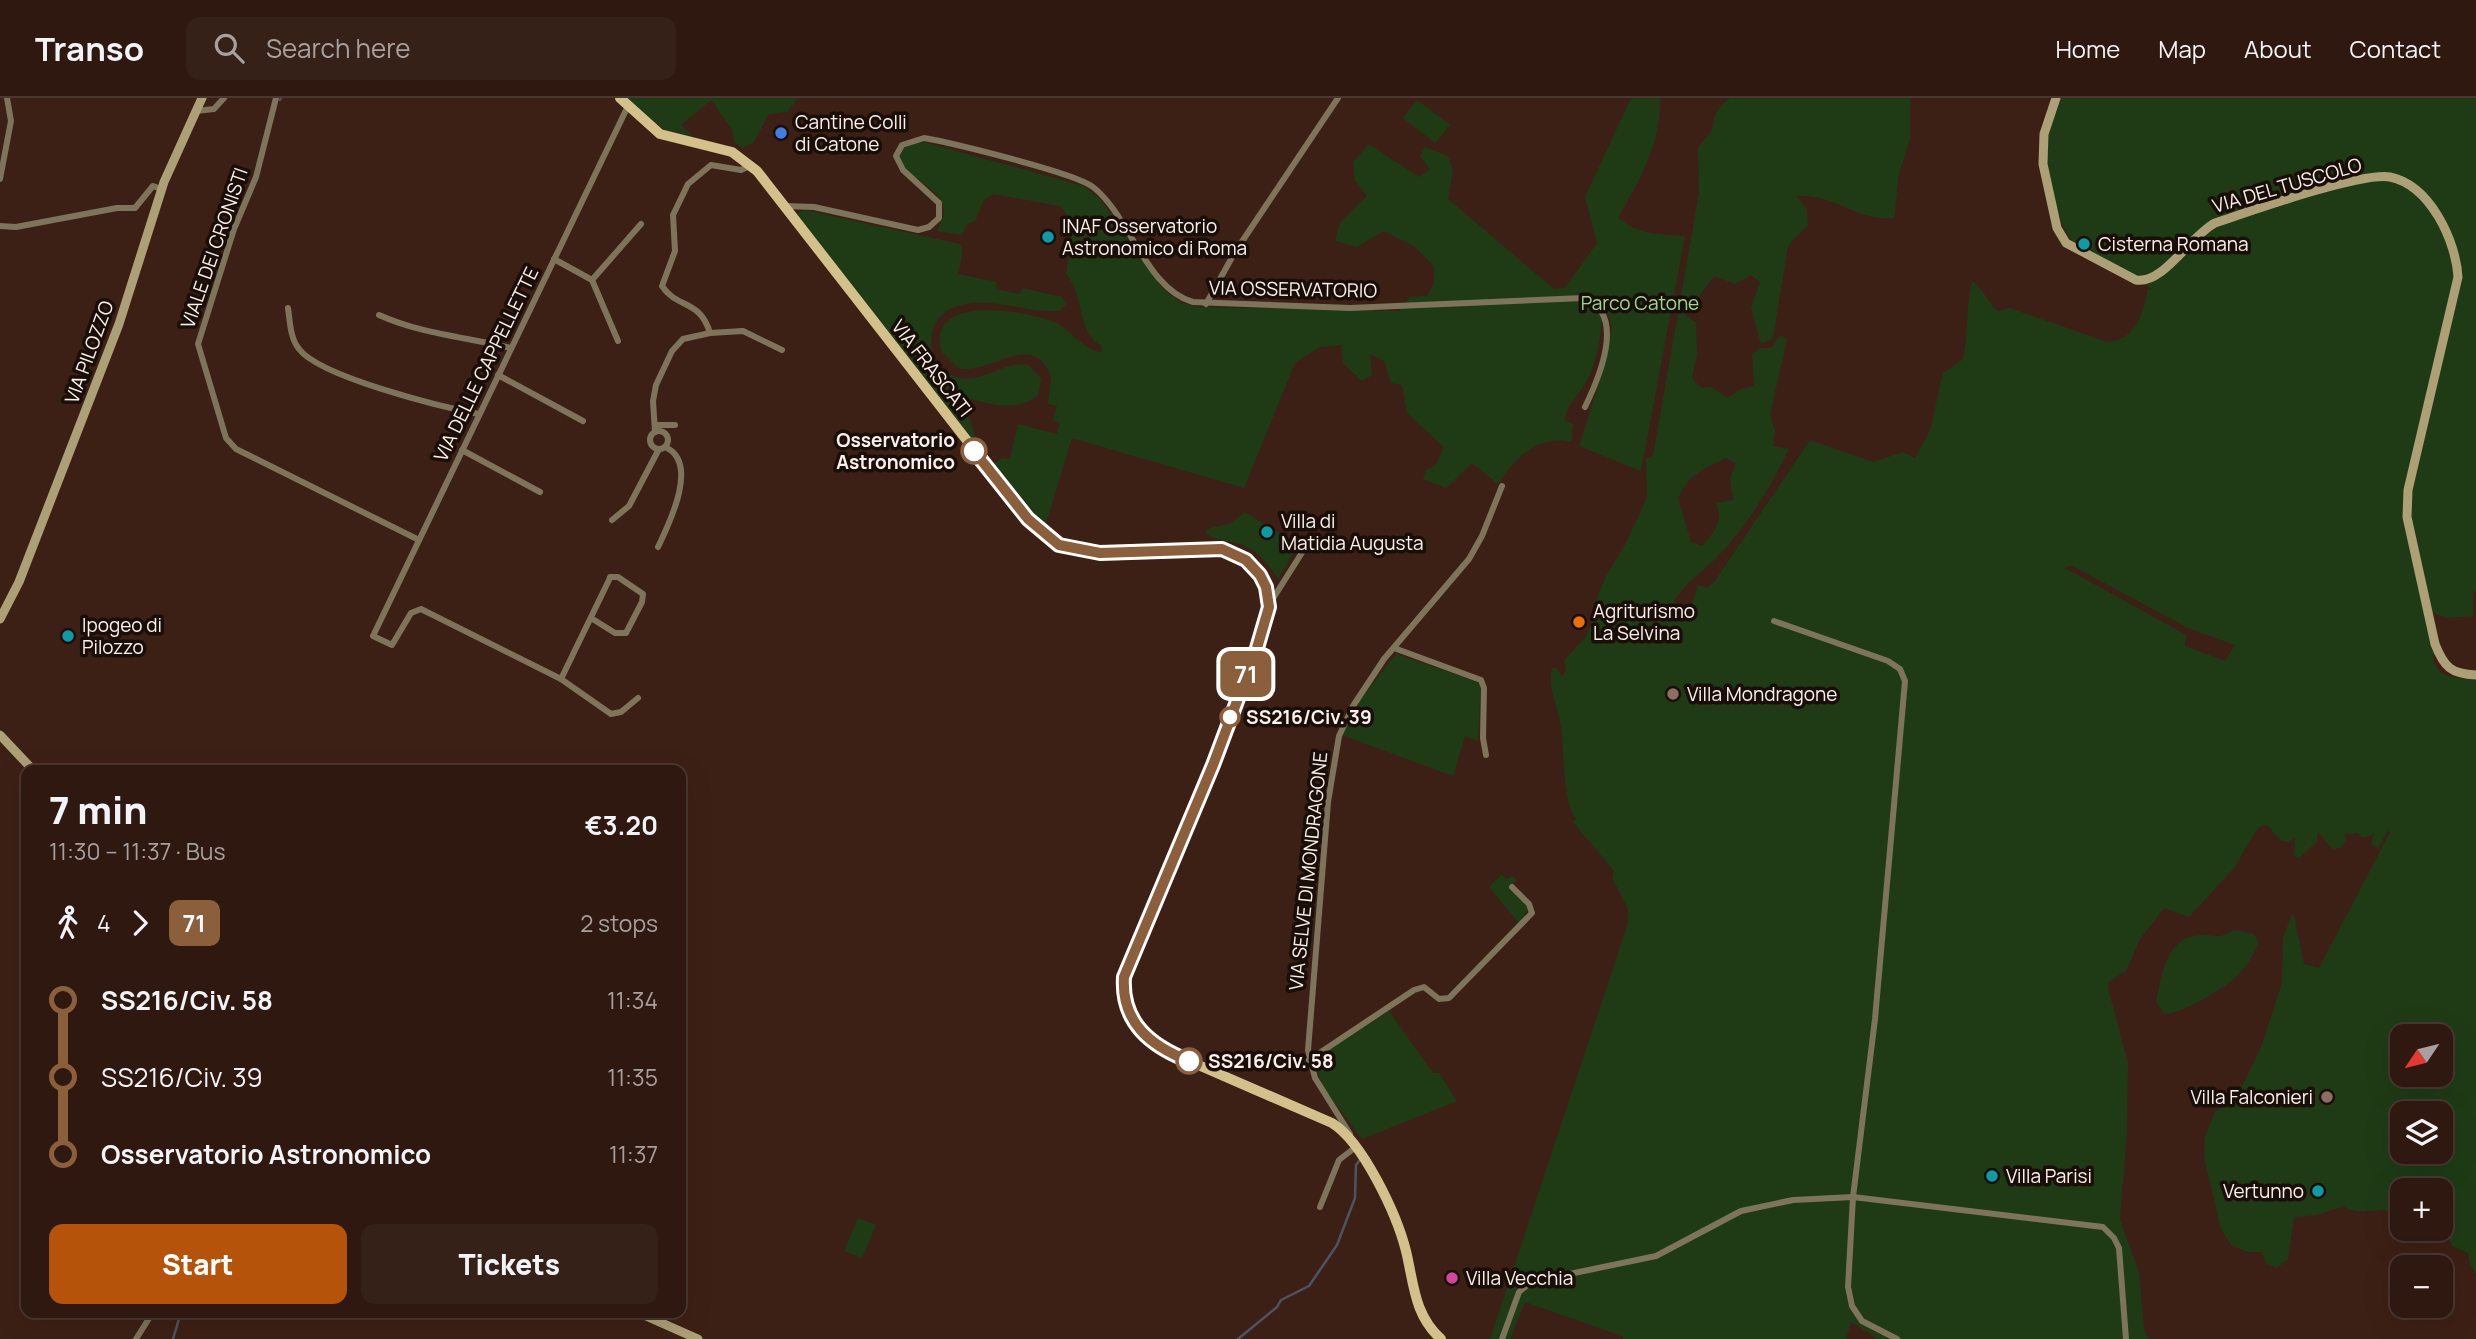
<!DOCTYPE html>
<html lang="en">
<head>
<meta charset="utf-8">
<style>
	:root { --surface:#2e1810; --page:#362119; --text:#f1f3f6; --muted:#a7a09f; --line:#493730; --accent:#b45309 }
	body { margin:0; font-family:Manrope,sans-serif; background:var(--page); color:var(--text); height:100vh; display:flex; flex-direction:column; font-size:26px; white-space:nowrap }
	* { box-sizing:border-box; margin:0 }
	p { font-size:23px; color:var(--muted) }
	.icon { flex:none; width:38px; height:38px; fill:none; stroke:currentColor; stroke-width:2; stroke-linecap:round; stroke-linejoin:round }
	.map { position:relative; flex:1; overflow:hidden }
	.details { position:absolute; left:21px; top:667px; width:665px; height:553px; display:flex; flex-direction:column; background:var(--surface); border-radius:14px; box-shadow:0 7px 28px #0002,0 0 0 2px var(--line) }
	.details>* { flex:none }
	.badge { padding:0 14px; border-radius:10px; font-size:24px; line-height:46px }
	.needle { width:46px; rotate:235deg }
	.tools { position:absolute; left:2390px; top:926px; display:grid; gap:14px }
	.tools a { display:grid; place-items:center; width:63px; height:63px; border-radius:14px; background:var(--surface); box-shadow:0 7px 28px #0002,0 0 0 2px var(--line); font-size:35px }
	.map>.badge { position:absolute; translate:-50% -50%; box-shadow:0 0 0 4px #fff }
	.legs { display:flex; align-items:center; gap:10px; height:77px; padding:0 28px; font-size:23px }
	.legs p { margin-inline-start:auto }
	.summary { display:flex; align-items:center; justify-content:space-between; height:119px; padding:0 28px }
	h1 { font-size:38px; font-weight:800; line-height:52px }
	.primary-button { display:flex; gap:14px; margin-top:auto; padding:14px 28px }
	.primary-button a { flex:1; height:80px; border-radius:14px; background:var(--accent); color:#fff; font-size:28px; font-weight:800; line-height:80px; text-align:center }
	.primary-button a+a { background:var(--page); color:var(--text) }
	ul { padding:0 28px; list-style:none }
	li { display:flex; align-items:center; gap:24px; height:77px; font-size:26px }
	li i { display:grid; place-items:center; width:10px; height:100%; margin:0 9px; background:currentColor }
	li i::after { content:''; width:18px; height:18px; margin:-9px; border:5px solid; border-radius:50%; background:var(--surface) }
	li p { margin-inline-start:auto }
	li:first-child i { background:linear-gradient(#0000 50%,currentColor 0) }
	li:last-child i { background:linear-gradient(currentColor 50%,#0000 0) }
	header { display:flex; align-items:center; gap:42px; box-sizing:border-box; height:98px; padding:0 35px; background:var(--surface); border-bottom:2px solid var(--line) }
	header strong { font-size:33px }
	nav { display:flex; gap:38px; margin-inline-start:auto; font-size:24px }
	.search { width:490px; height:63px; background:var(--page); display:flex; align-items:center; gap:18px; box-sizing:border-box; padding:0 24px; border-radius:14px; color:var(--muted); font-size:26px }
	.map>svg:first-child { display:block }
	.green { fill:#1e3b16; fill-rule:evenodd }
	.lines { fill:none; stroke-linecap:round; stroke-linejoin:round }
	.stream { stroke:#4c5361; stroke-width:2.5 }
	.street { stroke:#7d745b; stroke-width:6 }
	.secondary { stroke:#ad9f76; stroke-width:9 }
	.primary { stroke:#d3c08b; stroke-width:10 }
	.line-1-casing { stroke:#fff; stroke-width:16 }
	.line-1 { stroke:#8b5e3c; stroke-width:10 }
	.shop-dot { fill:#3f7fe0; stroke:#1a0e09; stroke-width:2.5 }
	.culture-dot { fill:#0f9aa8; stroke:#1a0e09; stroke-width:2.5 }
	.stop-1-dot { fill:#fff; stroke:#8b5e3c; stroke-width:3.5 }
	.food-dot { fill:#e8710a; stroke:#1a0e09; stroke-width:2.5 }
	.education-dot { fill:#8d6e63; stroke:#1a0e09; stroke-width:2.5 }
	.hotel-dot { fill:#d1479c; stroke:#1a0e09; stroke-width:2.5 }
	.labels { text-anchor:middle; stroke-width:7; stroke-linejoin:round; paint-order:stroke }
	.poi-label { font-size:19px; fill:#fcf0ec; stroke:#1a0e09; text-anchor:start }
	.street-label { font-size:19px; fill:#fcf0ec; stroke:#1a0e09 }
	.park-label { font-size:19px; fill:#9dd890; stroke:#1a0e09 }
	.stop-label { font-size:19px; font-weight:bold; fill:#fcf0ec; stroke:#1a0e09; text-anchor:start }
</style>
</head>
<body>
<header>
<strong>Transo</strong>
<div class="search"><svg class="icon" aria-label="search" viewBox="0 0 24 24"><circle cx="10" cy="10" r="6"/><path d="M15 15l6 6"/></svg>Search here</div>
<nav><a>Home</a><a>Map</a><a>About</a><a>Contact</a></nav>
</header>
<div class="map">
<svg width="2476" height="1241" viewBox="0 0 2476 1241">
	<rect width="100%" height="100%" fill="#3d2015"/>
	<g class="green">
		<polygon points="625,0 798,0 787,14 769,16 754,44 743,50 734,44 732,31 711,2 681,27 693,38 665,32"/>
		<path d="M1631 0H1660C1661 46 1640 81 1618 120 1638 136 1659 137 1685 138L1641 373 1579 348 1606 263 1612 228 1601 196 1594 209 1602 219C1600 243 1597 268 1583 289 1574 303 1569 304 1564 322L1573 326 1571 344C1538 336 1514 361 1498 386L1472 365 1446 390 1423 381 1426 372 1435 368 1444 349 1407 315 1402 287 1391 285 1384 263 1370 256 1372 277 1362 283 1343 265 1341 247 1320 249 1295 265 1244 390 1072 340 1043 435 989 368 1003 360 1010 361 1018 326 1057 336 1060 325 1053 322 1057 308 1048 306 1051 279C1033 229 989 279 958 270L942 254C923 195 1029 212 1056 225 1073 233 1082 252 1101 254L1102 248C1075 234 1086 198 1066 176L1074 125 1060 108 993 96 984 102 975 123 967 126 962 137 937 133C961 91 914 91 899 60L904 48 920 43 1084 88 1100 101 1163 191 1181 205 1199 209 1399 213 1410 199 1427 198 1434 186V168L1414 148 1384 133 1357 149 1335 143 1340 125 1367 98 1355 82 1353 64 1369 46 1419 79 1430 71 1420 58 1425 49 1448 58 1453 73 1448 101 1554 191 1565 190 1597 145 1585 99Z"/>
		<path d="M1730 0H1910V41L1899 76 1894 120C1859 124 1831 94 1796 98L1807 111 1808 127 1788 148 1773 240 1761 246 1751 209 1760 184 1751 177 1735 186 1714 178 1685 218 1696 224 1697 256 1692 280 1702 290 1711 289 1728 300 1741 291 1754 288 1752 256 1761 250H1771L1780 237 1787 242 1770 316 1775 333 1773 348 1789 351C1771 389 1745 431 1716 460 1699 477 1688 482 1674 503L1675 507 1690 512 1698 487 1707 490 1715 483 1810 342 1873 364 1903 354 1915 360 1930 332 1943 275 1963 261C1968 235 1966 209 1972 183 1984 192 1987 203 1998 213L2010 210 2107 244C2136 243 2143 215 2148 191L2152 192C2131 167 2099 164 2074 144 2056 129 2042 59 2046 36 2049 24 2055 12 2059 0H2476V492L2473 496V518L2447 520 2425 512 2426 528 2440 543V549L2433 557C2434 581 2457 580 2476 581V1176L2470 1167 2468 1155 2452 1148 2448 1139 2452 1127 2441 1129V1092H2403V1119C2381 1104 2363 1121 2343 1108L2318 1117 2294 1119 2288 1161 2277 1170 2266 1165 2262 1154H2248L2231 1147 2221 1131 2204 1059 2205 1038 2215 1014 2237 998 2260 952 2282 885 2283 840 2292 816 2294 817 2304 866 2319 870 2390 734 2387 733 2378 751 2371 746 2374 736 2362 740 2358 735 2345 736 2346 742 2340 750 2333 751 2318 734 2317 744 2299 760 2294 758 2295 739 2289 744 2281 743 2268 728 2262 727 2255 734 2235 769 2189 819 2164 810 2140 841 2126 873 2108 884V890L2128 965 2127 1032 2120 1122 2139 1174 2144 1231 2148 1241H1878L1851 1224 1846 1241H1623L1622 1238 1525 1204 1510 1241H1490L1628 825V811L1612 780 1614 773 1573 724 1576 721C1562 703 1565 654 1561 630 1559 611 1547 589 1552 570H1557L1562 579 1566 572 1564 562 1585 540 1593 523 1595 505 1606 478 1627 443 1647 399 1646 361 1653 358 1699 95 1698 50 1712 32 1715 17 1722 6ZM1726 360 1736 365 1730 381 1733 402 1716 405C1724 425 1714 434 1702 448L1691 444 1678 400C1691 374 1702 372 1726 360ZM2071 467 2188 530 2235 547 2225 563 2185 548 2186 537 2065 470ZM2403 938H2441V976H2403ZM2403 1015H2441V1054H2403Z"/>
		<polygon points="1417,2 1450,27 1435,45 1403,20"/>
		<path d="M804 112 960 146 963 153 958 176 997 184 995 191 1020 196 1022 190 1062 199 1066 206 1059 213C1024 215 985 195 952 210 920 225 926 273 960 280 984 285 1005 262 1028 267L1041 280 1038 297C1017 317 983 303 959 299L955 316 970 320 977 347 796 116Z"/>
		<path d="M1245 414 1298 447 1278 481C1268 465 1256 450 1236 445 1224 441 1216 443 1205 435L1207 431 1231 425Z"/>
		<polygon points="1396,556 1481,585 1478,643 1465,638 1453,678 1342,637 1360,602"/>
		<polygon points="1502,776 1506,781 1513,778 1517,782 1509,789 1529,810 1519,825 1489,789"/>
		<path d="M2234 832 2254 836 2259 846C2252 858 2247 869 2237 878 2224 890 2180 917 2164 916L2156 903C2162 876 2167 836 2203 837 2220 837 2216 842 2234 832Z"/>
		<polygon points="1389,913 1433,975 1439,975 1457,1003 1362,1041 1324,991 1313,962"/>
		<polygon points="858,1120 876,1127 862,1160 844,1153"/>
	</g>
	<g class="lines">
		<g class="stream">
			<polyline points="280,2 281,0"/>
			<polyline points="173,1241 181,1214"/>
			<polyline points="1238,1241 1277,1209 1281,1202 1309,1188 1337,1147 1355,1100 1356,1067 1359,1063"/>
		</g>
		<g class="street">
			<polyline points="276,0 256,79 234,131 198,246 226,340 236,351 419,442"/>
			<polyline points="196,13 214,11 224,0"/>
			<polyline points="0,81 11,23 7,0"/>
			<path d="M785 108 814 109 918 132 929 129 939 120V105L903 72 896 58 902 47 924 40C952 45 1076 75 1093 89 1130 118 1146 191 1193 204L1350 210 1584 200C1627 216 1599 280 1585 309"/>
			<polyline points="0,128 16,129 117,110 135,110 153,88 161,91"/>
			<polyline points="554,161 592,182 618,243"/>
			<polyline points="592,182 641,126"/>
			<polyline points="1206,206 1235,154 1338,0"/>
			<path d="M288 210C290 223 290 240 299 251 320 279 442 309 479 316"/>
			<path d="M379 217C421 236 466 239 511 250"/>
			<path d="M710 235C700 201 677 211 662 188L675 153 673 117 688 86 711 67 741 72 752 67"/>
			<polyline points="498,277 583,323"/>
			<polyline points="657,327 675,327"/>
			<circle cx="659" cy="342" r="9"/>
			<polyline points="655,334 653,303 656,287 672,253 683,241 710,235 743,233 782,252"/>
			<polyline points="462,352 540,394"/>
			<polyline points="612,422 629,408 659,351"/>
			<path d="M658 449C669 426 700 364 665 349"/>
			<polyline points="1269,507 1303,453"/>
			<polyline points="591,520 615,535 626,535 642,504 643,496 618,479 610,479 609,482 561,581 421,511 411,515 392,547 373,538 628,8"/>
			<polyline points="1774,523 1888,563 1900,571 1905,583 1875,921 1853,1099 1848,1189 1852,1208 1862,1223 1897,1241"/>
			<polyline points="1394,550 1481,582 1484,590 1483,640 1486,657"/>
			<polyline points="561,581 611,616 621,614 638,600"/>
			<polyline points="1309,962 1414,892 1424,889 1439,901 1449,900 1532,815 1529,806 1512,789"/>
			<polyline points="1350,1036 1315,980 1308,952 1328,704 1339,638 1353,608 1384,561 1469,461 1482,438 1502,388"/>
			<polyline points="1320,1109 1339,1062 1357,1048"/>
			<polyline points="136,1241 153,1214"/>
			<polyline points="1502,1241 1519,1194 1531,1184 1656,1158 1741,1113 1793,1102 1853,1099 2103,1129 2114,1140 2119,1150 2126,1241"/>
		</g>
		<g class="secondary">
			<path d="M2056 0 2044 36 2043 66 2057 130 2066 145 2136 182C2163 187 2190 138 2215 125 2248 114 2360 74 2390 79 2430 87 2456 143 2458 179L2408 392 2407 419 2435 546C2444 569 2451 576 2476 577"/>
			<polyline points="0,521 19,484 119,226 164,84 202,0"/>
			<polyline points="0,637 33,672"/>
			<polyline points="637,1214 698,1241"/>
		</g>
		<path class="primary" d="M620 0 660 36 732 54 757 73 1025 417C1077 480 1145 446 1213 450 1241 451 1268 474 1269 503 1269 532 1251 562 1241 589 1207 682 1169 773 1128 863 1117 896 1130 930 1157 949L1332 1025C1363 1044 1397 1117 1406 1153 1414 1186 1414 1217 1441 1241"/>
	</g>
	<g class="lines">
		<defs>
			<path id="line-1" d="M974 353 1028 421 1059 447 1100 455 1222 451 1246 462 1260 477 1266 489 1269 509 1257 550 1213 667 1124 879C1121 925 1151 948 1189 963"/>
		</defs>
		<use href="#line-1" class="line-1-casing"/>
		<use href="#line-1" class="line-1"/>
	</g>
	<circle class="shop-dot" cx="781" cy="35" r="7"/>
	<g class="culture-dot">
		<circle cx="1048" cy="139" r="7"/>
		<circle cx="2084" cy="146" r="7"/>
		<circle cx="1267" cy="434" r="7"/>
		<circle cx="68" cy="538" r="7"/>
		<circle cx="1992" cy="1078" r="7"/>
		<circle cx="2318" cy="1093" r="7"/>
	</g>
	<g class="stop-1-dot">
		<circle cx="974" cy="353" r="12"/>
		<circle cx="1230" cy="619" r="9"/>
		<circle cx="1189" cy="963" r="12"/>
	</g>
	<circle class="food-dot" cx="1579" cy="524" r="7"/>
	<g class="education-dot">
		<circle cx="1673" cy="596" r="7"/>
		<circle cx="2327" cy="999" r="7"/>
	</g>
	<circle class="hotel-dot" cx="1452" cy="1180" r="7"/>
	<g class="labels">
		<g class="poi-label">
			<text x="795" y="31">Cantine Colli<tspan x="795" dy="22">di Catone</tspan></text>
			<text x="1062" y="135">INAF Osservatorio<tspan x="1062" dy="22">Astronomico di Roma</tspan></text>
			<text x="2098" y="153">Cisterna Romana</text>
			<text x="1281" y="430">Villa di<tspan x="1281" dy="22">Matidia Augusta</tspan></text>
			<text x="1593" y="520">Agriturismo<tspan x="1593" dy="22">La Selvina</tspan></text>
			<text x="82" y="534">Ipogeo di<tspan x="82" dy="22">Pilozzo</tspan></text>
			<text x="1687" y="603">Villa Mondragone</text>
			<text x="2313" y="1006" text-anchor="end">Villa Falconieri</text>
			<text x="2006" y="1085">Villa Parisi</text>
			<text x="2304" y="1100" text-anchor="end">Vertunno</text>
			<text x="1466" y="1187">Villa Vecchia</text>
		</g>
		<g class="street-label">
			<text transform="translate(2287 87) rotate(-16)" y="7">VIA DEL TUSCOLO</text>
			<text transform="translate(214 150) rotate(-71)" y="7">VIALE DEI CRONISTI</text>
			<text transform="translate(1293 191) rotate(1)" y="7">VIA OSSERVATORIO</text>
			<text transform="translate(89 254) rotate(-70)" y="7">VIA PILOZZO</text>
			<text transform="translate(486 266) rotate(-64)" y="7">VIA DELLE CAPPELLETTE</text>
			<text transform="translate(932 270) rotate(52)" y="7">VIA FRASCATI</text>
			<text transform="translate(1308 773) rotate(-84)" y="7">VIA SELVE DI MONDRAGONE</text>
		</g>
		<g class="park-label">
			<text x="1640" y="212">Parco Catone</text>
		</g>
		<g class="stop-label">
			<text x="955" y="349" text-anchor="end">Osservatorio<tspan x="955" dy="22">Astronomico</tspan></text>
			<text x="1246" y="626">SS216/Civ. 39</text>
			<text x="1208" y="970">SS216/Civ. 58</text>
		</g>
	</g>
</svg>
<div class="tools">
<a><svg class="needle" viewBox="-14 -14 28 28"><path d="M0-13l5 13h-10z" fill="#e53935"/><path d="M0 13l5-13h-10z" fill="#a7a09f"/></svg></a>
<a><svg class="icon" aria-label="layers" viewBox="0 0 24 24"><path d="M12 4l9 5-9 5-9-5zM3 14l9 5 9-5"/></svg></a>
<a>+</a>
<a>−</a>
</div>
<b class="badge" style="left:1246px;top:576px;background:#8b5e3c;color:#fff">71</b>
<section class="details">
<div class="summary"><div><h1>7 min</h1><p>11:30 – 11:37 · Bus</p></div><b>€3.20</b></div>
<div class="legs"><svg class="icon" aria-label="walk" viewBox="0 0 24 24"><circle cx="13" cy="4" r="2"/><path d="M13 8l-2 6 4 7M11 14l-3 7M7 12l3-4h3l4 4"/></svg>4<svg class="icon" aria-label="forward" viewBox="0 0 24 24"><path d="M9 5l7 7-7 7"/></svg><b class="badge" style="background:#8b5e3c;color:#fff">71</b><p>2 stops</p></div>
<ul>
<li><i style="color:#8b5e3c"></i><b>SS216/Civ. 58</b><p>11:34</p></li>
<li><i style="color:#8b5e3c"></i><span>SS216/Civ. 39</span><p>11:35</p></li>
<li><i style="color:#8b5e3c"></i><b>Osservatorio Astronomico</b><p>11:37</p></li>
</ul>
<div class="primary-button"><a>Start</a><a>Tickets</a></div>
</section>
</div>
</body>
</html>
